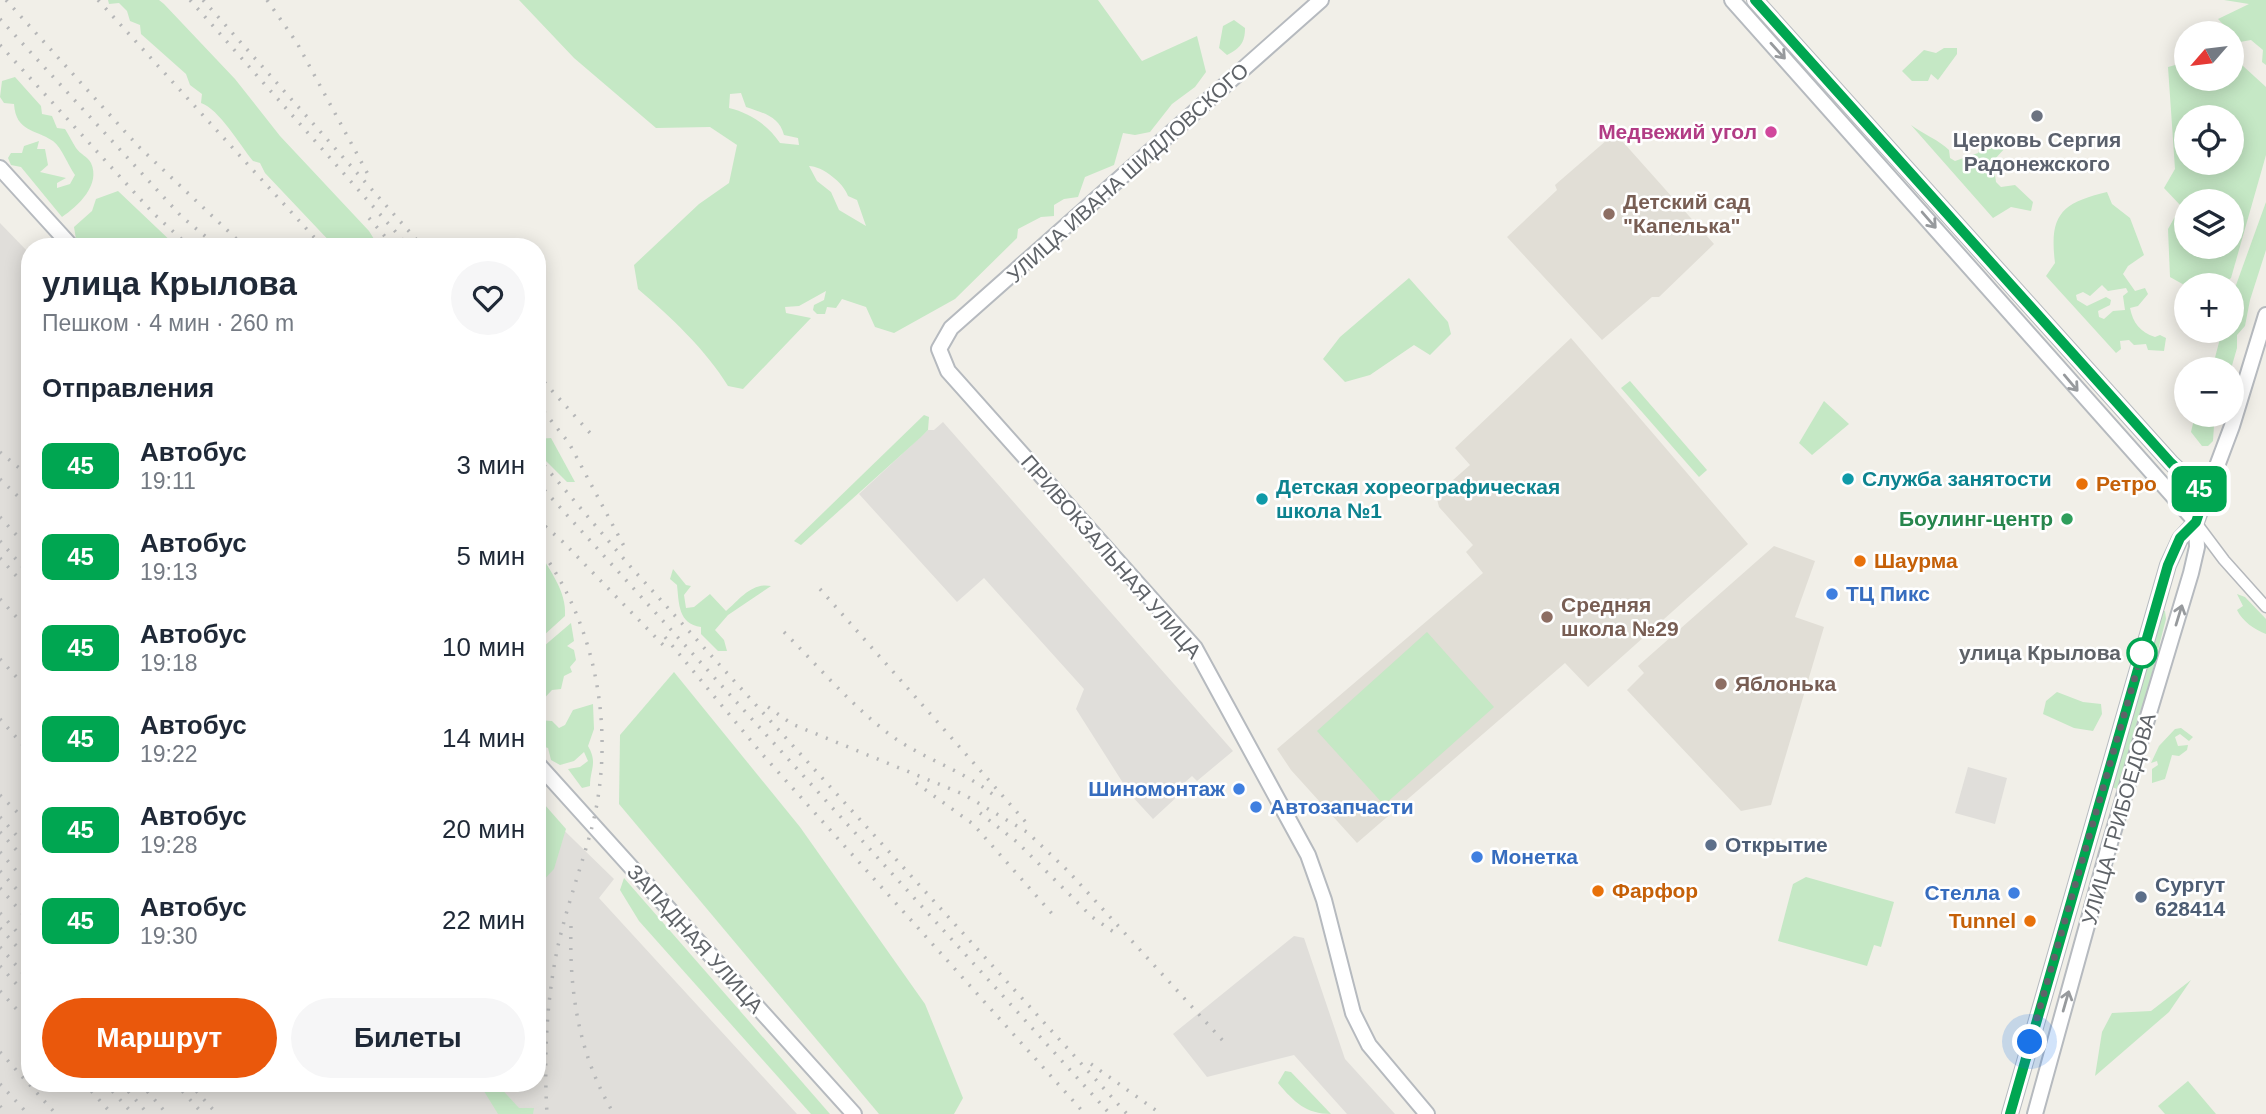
<!DOCTYPE html>
<html lang="ru">
<head>
<meta charset="utf-8">
<style>
	:root { --surface:#fff; --page:#f6f6f7; --text:#1f2937; --muted:#747a83; --accent:#ea580c }
	body { margin:0; font-family:Helvetica,sans-serif; background:var(--page); color:var(--text); height:100vh; display:flex; flex-direction:column; font-size:26px; white-space:nowrap }
	* { box-sizing:border-box; margin:0 }
	p { font-size:23px; color:var(--muted) }
	.icon { flex:none; width:38px; height:38px; fill:none; stroke:currentColor; stroke-width:2; stroke-linecap:round; stroke-linejoin:round }
	.map { position:relative; flex:1; overflow:hidden }
	.details { position:absolute; left:21px; top:238px; width:525px; height:854px; display:flex; flex-direction:column; background:var(--surface); border-radius:28px; box-shadow:0 4px 18px #0003 }
	.details>* { flex:none }
	.badge { padding:0 14px; border-radius:10px; font-size:24px; line-height:46px }
	.needle { width:46px; rotate:242deg }
	.fabs { position:absolute; left:2174px; top:21px; display:grid; gap:14px }
	.fabs a { display:grid; place-items:center; width:70px; height:70px; border-radius:50%; background:var(--surface); box-shadow:0 4px 18px #0003; font-size:35px }
	.you { position:absolute; width:35px; height:35px; margin:-18px; border:5px solid #fff; border-radius:50%; background:#1a73e8; box-shadow:0 0 0 10px #1a73e833 }
	.map>.badge { position:absolute; translate:-50% -50%; box-shadow:0 0 0 4px #fff }
	h2 { padding:0 21px; font-size:26px; line-height:63px }
	.round { display:grid; place-items:center; flex:none; width:74px; height:74px; border-radius:37px; background:var(--page) }
	.headline { display:flex; align-items:center; justify-content:space-between; height:119px; padding:0 21px }
	h1 { font-size:33px; font-weight:700; line-height:52px }
	.action { display:flex; gap:14px; margin-top:auto; padding:14px 21px }
	.action a { flex:1; height:80px; border-radius:42px; background:var(--accent); color:#fff; font-size:28px; font-weight:700; line-height:80px; text-align:center }
	.action a+a { background:var(--page); color:var(--text) }
	ul { padding:0; list-style:none }
	li { display:flex; align-items:center; gap:21px; height:91px; padding:0 21px }
	li div { flex:1 }
	li b { display:block; font-size:26px }
	li em { font-style:normal }
	li .badge { min-width:77px; font-weight:700; text-align:center }
	.map>svg:first-child { display:block }
	.industrial { fill:#e0deda }
	.education { fill:#e1ded6 }
	.green { fill:#c5e8c5; fill-rule:evenodd }
	.lines { fill:none; stroke-linecap:round; stroke-linejoin:round }
	.street-casing { stroke:#b5b8bc; stroke-width:13 }
	.secondary-casing { stroke:#b6babf; stroke-width:18 }
	.street { stroke:#fff; stroke-width:10 }
	.secondary { stroke:#fff; stroke-width:14 }
	.rail { stroke:#b6b7b8; stroke-width:3.5; stroke-dasharray:2 9; stroke-linecap:butt }
	.oneway { stroke:#979a9d }
	.line-casing { stroke:#fff; stroke-width:16 }
	.line { stroke:#00a651; stroke-width:10 }
	.walk { stroke:#5f6368; stroke-width:7; stroke-dasharray:0 12.6 }
	.worship-dot { fill:#6b7280; stroke:#fff; stroke-width:2.5 }
	.hotel-dot { fill:#d1479c; stroke:#fff; stroke-width:2.5 }
	.education-dot { fill:#8d6e63; stroke:#fff; stroke-width:2.5 }
	.culture-dot { fill:#0f9aa8; stroke:#fff; stroke-width:2.5 }
	.food-dot { fill:#e8710a; stroke:#fff; stroke-width:2.5 }
	.leisure-dot { fill:#2e9e5b; stroke:#fff; stroke-width:2.5 }
	.shop-dot { fill:#3f7fe0; stroke:#fff; stroke-width:2.5 }
	.stop-dot { fill:#fff; stroke:#00a651; stroke-width:3.5 }
	.service-dot { fill:#5c6f8a; stroke:#fff; stroke-width:2.5 }
	.labels { text-anchor:middle; stroke-width:5; stroke-linejoin:round; paint-order:stroke }
	.hotel-label { font-size:21px; font-weight:bold; fill:#b23c85; stroke:#fff; text-anchor:end }
	.worship-label { font-size:21px; font-weight:bold; fill:#5b616d; stroke:#fff }
	.street-label { font-size:21px; fill:#5f6368; stroke:#fff }
	.education-label { font-size:21px; font-weight:bold; fill:#785e54; stroke:#fff; text-anchor:start }
	.culture-label { font-size:21px; font-weight:bold; fill:#0d838f; stroke:#fff; text-anchor:start }
	.food-label { font-size:21px; font-weight:bold; fill:#c56008; stroke:#fff; text-anchor:start }
	.leisure-label { font-size:21px; font-weight:bold; fill:#27864d; stroke:#fff; text-anchor:end }
	.shop-label { font-size:21px; font-weight:bold; fill:#366cbe; stroke:#fff; text-anchor:start }
	.stop-label { font-size:21px; font-weight:bold; fill:#5f6368; stroke:#fff; text-anchor:end }
	.service-label { font-size:21px; font-weight:bold; fill:#4e5e75; stroke:#fff; text-anchor:start }
</style>
</head>
<body>
<div class="map">
<svg width="2266" height="1114" viewBox="0 0 2266 1114">
	<rect width="100%" height="100%" fill="#f1efe8"/>
	<g class="industrial">
		<polygon points="0,223 30,254 30,1083 537,1083 537,804 614,879 599,898 797,1114 0,1114"/>
		<polygon points="943,422 1233,751 1197,781 1192,776 1183,784 1180,781 1174,787 1180,794 1153,819 1130,794 1076,709 1084,689 984,578 957,602 859,494 928,430 934,430"/>
		<polygon points="1968,767 2007,778 1995,824 1955,813"/>
		<polygon points="1294,936 1304,938 1345,1059 1395,1114 1347,1114 1294,1055 1207,1077 1173,1034"/>
	</g>
	<g class="education">
		<polygon points="1615,133 1714,244 1659,297 1652,297 1602,340 1507,237 1557,190 1555,185"/>
		<polygon points="1571,338 1748,544 1588,687 1565,663 1357,843 1291,770 1277,749 1483,573 1466,552 1473,545 1439,507 1436,495 1470,465 1455,448"/>
		<polygon points="1774,546 1815,561 1795,617 1824,627 1771,805 1741,811 1627,690 1644,673 1638,666"/>
	</g>
	<g class="green">
		<path d="M108 0H159L164 4 235 79 280 136 369 231 379 247H335L265 173 260 163 253 161C240 145 219 109 201 103L202 94 190 85 186 74 141 34 140 25 130 21 127 11 119 3 109 4Z"/>
		<path d="M519 0H1098L1142 61 1197 36 1206 72 1195 87 1172 104 1150 132 1135 135 1123 133 1114 165 1085 177 1078 197 1064 199 1054 205V216L1041 217 1018 229 1017 238 955 299 894 333 875 327 866 307 842 299 836 308 827 307 825 314H817L813 310 814 305 824 300 826 291 799 306 785 307 786 313 811 318 743 389 728 386C706 350 670 316 638 289L634 265 699 204 729 183 737 145 710 127 656 128 574 58ZM741 93 746 107C763 113 779 116 784 135L798 138 799 145 780 143C768 125 750 113 729 108L730 94ZM809 166C822 166 844 183 848 196L857 200 866 226 839 210 831 192 817 181Z"/>
		<polygon points="2224,0 2266,0 2266,65 2262,62 2263,50 2251,40 2240,42 2218,19 2249,4"/>
		<path d="M1234 20 1245 28C1245 43 1240 48 1227 55L1219 48 1223 26Z"/>
		<polygon points="1944,48 1957,48 1957,54 1938,80 1931,74 1928,81 1912,81 1902,71 1924,50 1936,53"/>
		<path d="M2231 55 2266 87V155L2231 278 2222 285 2186 286 2170 277 2168 229 2181 206 2164 188 2175 169 2168 67 2186 62V79H2231ZM2186 117H2231V163H2186ZM2186 201H2231V247H2186Z"/>
		<path d="M15 77 41 106 42 114 52 116 57 128 65 129C69 135 72 142 76 148 80 154 87 156 91 163 101 185 78 206 62 217L21 167 11 165 8 158 11 153H22L24 146 39 141 37 149H45L48 165 40 172 66 178 57 183V188L70 184 75 175C68 165 62 148 53 141 35 129 16 132 14 104L4 103 0 97 2 81Z"/>
		<path d="M1911 125C1923 134 1939 140 1949 150L1950 158 1955 161 1978 153 1987 140 2004 139 2006 147 1993 161 1996 182 2001 187 2015 185 2033 202 2031 211 2011 207 1993 218Z"/>
		<polygon points="118,191 177,247 85,247 76,239 74,227 92,211 96,199"/>
		<path d="M2107 192 2112 204 2130 218 2144 255 2128 266 2123 274 2135 291 2145 288 2148 294 2138 306 2130 308C2133 323 2140 332 2155 337L2160 335 2166 338 2164 351 2148 350 2146 344 2134 345 2129 340 2120 341 2121 349 2116 353 2046 276 2055 263C2049 215 2061 203 2107 192ZM2102 285 2108 291 2126 288 2128 292 2123 296 2125 310 2113 311 2104 319 2099 317 2098 311 2110 305 2111 300 2106 297 2087 306 2077 300 2076 295 2083 292 2090 296Z"/>
		<polygon points="2266,202 2266,250 2250,300 2245,326 2237,335 2237,348 2231,369 2212,369 2222,331 2231,331 2231,299"/>
		<polygon points="1409,278 1448,322 1451,334 1430,355 1414,345 1370,375 1345,382 1323,359 1340,337"/>
		<polygon points="1630,381 1707,470 1699,477 1621,388"/>
		<polygon points="1824,401 1849,424 1812,455 1799,443"/>
		<polygon points="924,415 929,417 928,430 921,437 801,545 794,541"/>
		<polygon points="2195,415 2220,415 2214,426 2213,441 2208,446 2202,446 2191,432"/>
		<polygon points="551,438 575,482 567,482 537,452 537,439"/>
		<path d="M537 548C549 570 567 591 565 616L543 636 537 631Z"/>
		<path d="M673 569 686 585 691 586 684 595 686 608 694 607 710 594 726 611C740 599 752 582 771 586L728 615 715 630 724 640 727 651H718L701 634V627C678 624 679 603 677 585L670 579Z"/>
		<path d="M2237 594 2245 597 2266 619V634C2255 630 2242 621 2237 610L2243 606Z"/>
		<polygon points="2161,611 2165,611 2166,619 2129,762 2121,787 2117,789 2112,787 2145,663 2155,648 2151,636"/>
		<polygon points="571,623 574,641 567,646 574,650 576,660 570,667 572,672 564,676 561,689 552,690 537,706 537,652"/>
		<polygon points="1427,632 1494,707 1384,805 1317,731"/>
		<polygon points="674,672 800,827 925,1004 963,1098 954,1114 879,1114 619,804 620,735"/>
		<polygon points="2057,692 2083,702 2101,704 2102,714 2093,731 2074,728 2043,714 2046,701"/>
		<path d="M593 704 594 729 588 746C598 763 590 769 590 786L582 788 568 769 580 767 588 761 584 752 574 761 560 765 551 760 548 748 545 747 543 751 537 744V720L552 721 559 728 565 725 573 710Z"/>
		<polygon points="2181,728 2193,737 2189,741 2180,734 2175,737 2178,746 2188,745 2187,750 2179,756 2172,755 2165,779 2152,783 2152,769 2158,765 2157,761 2151,763 2159,746 2175,729"/>
		<polygon points="537,796 566,829 554,869 537,887"/>
		<polygon points="1806,877 1894,902 1881,947 1874,945 1867,966 1778,941 1793,884"/>
		<polygon points="624,878 830,1114 811,1114 639,921 620,890"/>
		<polygon points="2191,980 2169,1012 2095,1076 2102,1032 2112,1013 2151,1011"/>
		<path d="M1285 1071 1291 1072 1331 1114C1306 1114 1294 1102 1278 1083Z"/>
		<polygon points="2188,1081 2216,1114 2165,1114 2158,1106"/>
		<polygon points="479,1083 496,1083 519,1108 534,1108 533,1114 498,1114"/>
	</g>
	<g class="lines">
		<defs>
			<polyline id="street" points="2197,524 2224,560 2266,607"/>
			<g id="secondary">
				<polyline points="1321,0 951,328 939,349 948,371 1195,648 1308,855 1324,900 1353,1013 1369,1045 1427,1114"/>
				<polyline points="1732,0 2196,522"/>
				<polyline points="1755,0 2171,463 2205,495"/>
				<polyline points="0,168 72,247"/>
				<polyline points="537,763 854,1114"/>
				<polyline points="2010,1114 2168,565 2180,539 2196,522"/>
				<polyline points="2035,1114 2107,853 2191,573 2197,547 2196,522 2232,426 2266,315"/>
			</g>
		</defs>
		<use href="#street" class="street-casing"/>
		<use href="#secondary" class="secondary-casing"/>
		<use href="#street" class="street"/>
		<use href="#secondary" class="secondary"/>
		<g class="rail">
			<polyline points="6,0 138,146 245,247"/>
			<polyline points="98,0 323,247"/>
			<polyline points="190,0 409,247"/>
			<polyline points="203,0 423,247"/>
			<polyline points="267,0 297,43 370,178"/>
			<polyline points="0,19 181,216 218,247"/>
			<polyline points="0,45 153,213 190,247"/>
			<polyline points="369,218 394,247"/>
			<polyline points="537,374 591,434"/>
			<polyline points="537,403 569,443 625,548"/>
			<polyline points="0,452 30,477"/>
			<polyline points="537,457 629,565 1127,1114"/>
			<polyline points="0,479 30,508"/>
			<polyline points="537,482 1110,1114"/>
			<polyline points="0,517 30,550"/>
			<polyline points="537,519 563,542 668,650"/>
			<polyline points="0,541 30,575"/>
			<path d="M537 545C597 624 616 732 592 827 580 872 563 916 555 961 546 1011 544 1062 547 1114"/>
			<polyline points="0,558 30,591"/>
			<polyline points="820,589 1031,828"/>
			<polyline points="0,599 30,632"/>
			<path d="M784 632C818 666 850 704 889 734 922 759 964 770 996 797"/>
			<polyline points="665,637 762,754 1085,1114"/>
			<polyline points="0,659 30,692"/>
			<polyline points="768,707 792,724 963,794 1027,832 1068,871 1225,1043"/>
			<polyline points="0,719 30,753"/>
			<polyline points="916,783 973,824 1055,917"/>
			<polyline points="0,795 30,825"/>
			<polyline points="980,813 1017,842 1092,917 1118,935"/>
			<polyline points="0,817 19,838"/>
			<polyline points="0,832 30,865"/>
			<polyline points="0,852 21,876"/>
			<polyline points="0,871 30,904"/>
			<polyline points="0,888 30,922"/>
			<polyline points="0,913 19,934"/>
			<path d="M571 926C569 992 579 1056 614 1114"/>
			<polyline points="0,928 30,961"/>
			<polyline points="0,947 30,981"/>
			<polyline points="0,966 30,999"/>
			<polyline points="0,991 30,1024"/>
			<polyline points="0,1052 56,1114"/>
			<polyline points="1091,1064 1161,1114"/>
			<polyline points="84,1083 112,1114"/>
			<polyline points="105,1083 133,1114"/>
			<polyline points="121,1083 148,1114"/>
			<polyline points="140,1083 167,1114"/>
			<polyline points="175,1083 203,1114"/>
			<polyline points="189,1083 217,1114"/>
			<polyline points="0,1084 28,1114"/>
			<polyline points="0,1106 6,1114"/>
		</g>
	</g>
	<defs><path id="oneway-shaft" d="M-6 0H5M1.5-3L5.5 0L1.5 3" fill="none" stroke-width="1.6" stroke-linecap="round" stroke-linejoin="round" transform="scale(1.75)"/></defs>
	<g class="oneway">
		<use href="#oneway-shaft" transform="translate(1778 51) rotate(48)"/>
		<use href="#oneway-shaft" transform="translate(1929 220) rotate(49)"/>
		<use href="#oneway-shaft" transform="translate(2071 383) rotate(50)"/>
		<use href="#oneway-shaft" transform="translate(2179 615) rotate(-73)"/>
		<use href="#oneway-shaft" transform="translate(2066 1001) rotate(-74)"/>
	</g>
	<g class="lines">
		<defs>
			<polyline id="line" points="1755,0 2171,463 2205,495 2196,522 2180,538 2168,565 2010,1114"/>
		</defs>
		<use href="#line" class="line-casing"/>
		<use href="#line" class="line"/>
		<polyline class="walk" points="2030,1042 2145,642 2142,653"/>
	</g>
	<circle class="worship-dot" cx="2037" cy="116" r="7"/>
	<circle class="hotel-dot" cx="1771" cy="132" r="7"/>
	<g class="education-dot">
		<circle cx="1609" cy="214" r="7"/>
		<circle cx="1547" cy="617" r="7"/>
		<circle cx="1721" cy="684" r="7"/>
	</g>
	<g class="culture-dot">
		<circle cx="1848" cy="479" r="7"/>
		<circle cx="1262" cy="499" r="7"/>
	</g>
	<g class="food-dot">
		<circle cx="2082" cy="484" r="7"/>
		<circle cx="1860" cy="561" r="7"/>
		<circle cx="1598" cy="891" r="7"/>
		<circle cx="2030" cy="921" r="7"/>
	</g>
	<circle class="leisure-dot" cx="2067" cy="519" r="7"/>
	<g class="shop-dot">
		<circle cx="1832" cy="594" r="7"/>
		<circle cx="1239" cy="789" r="7"/>
		<circle cx="1256" cy="807" r="7"/>
		<circle cx="1477" cy="857" r="7"/>
		<circle cx="2014" cy="893" r="7"/>
	</g>
	<circle class="stop-dot" cx="2142" cy="653" r="14"/>
	<g class="service-dot">
		<circle cx="1711" cy="845" r="7"/>
		<circle cx="2141" cy="897" r="7"/>
	</g>
	<g class="labels">
		<g class="hotel-label">
			<text x="1757" y="139">Медвежий угол</text>
		</g>
		<g class="worship-label">
			<text x="2037" y="147">Церковь Сергия<tspan x="2037" dy="24">Радонежского</tspan></text>
		</g>
		<g class="street-label">
			<text transform="translate(1128 173) rotate(-42)" y="7">УЛИЦА ИВАНА ШИДЛОВСКОГО</text>
			<text transform="translate(1111 557) rotate(49)" y="7">ПРИВОКЗАЛЬНАЯ УЛИЦА</text>
			<text transform="translate(2119 819) rotate(-74)" y="7">УЛИЦА ГРИБОЕДОВА</text>
			<text transform="translate(695 939) rotate(48)" y="7">ЗАПАДНАЯ УЛИЦА</text>
		</g>
		<g class="education-label">
			<text x="1623" y="209">Детский сад<tspan x="1623" dy="24">"Капелька"</tspan></text>
			<text x="1561" y="612">Средняя<tspan x="1561" dy="24">школа №29</tspan></text>
			<text x="1735" y="691">Яблонька</text>
		</g>
		<g class="culture-label">
			<text x="1862" y="486">Служба занятости</text>
			<text x="1276" y="494">Детская хореографическая<tspan x="1276" dy="24">школа №1</tspan></text>
		</g>
		<g class="food-label">
			<text x="2096" y="491">Ретро</text>
			<text x="1874" y="568">Шаурма</text>
			<text x="1612" y="898">Фарфор</text>
			<text x="2016" y="928" text-anchor="end">Tunnel</text>
		</g>
		<g class="leisure-label">
			<text x="2053" y="526">Боулинг-центр</text>
		</g>
		<g class="shop-label">
			<text x="1846" y="601">ТЦ Пикс</text>
			<text x="1225" y="796" text-anchor="end">Шиномонтаж</text>
			<text x="1270" y="814">Автозапчасти</text>
			<text x="1491" y="864">Монетка</text>
			<text x="2000" y="900" text-anchor="end">Стелла</text>
		</g>
		<g class="stop-label">
			<text x="2121" y="660">улица Крылова</text>
		</g>
		<g class="service-label">
			<text x="1725" y="852">Открытие</text>
			<text x="2155" y="892">Сургут<tspan x="2155" dy="24">628414</tspan></text>
		</g>
	</g>
</svg>
<div class="fabs">
<a><svg class="needle" viewBox="-14 -14 28 28"><path d="M0-13l5 13h-10z" fill="#e53935"/><path d="M0 13l5-13h-10z" fill="#747a83"/></svg></a>
<a><svg class="icon" aria-label="locate" viewBox="0 0 24 24"><circle cx="12" cy="12" r="6"/><path d="M12 2v4M12 18v4M2 12h4M18 12h4"/></svg></a>
<a><svg class="icon" aria-label="layers" viewBox="0 0 24 24"><path d="M12 4l9 5-9 5-9-5zM3 14l9 5 9-5"/></svg></a>
<a>+</a>
<a>−</a>
</div>
<div class="you" style="left:2030px;top:1042px"></div>
<b class="badge" style="left:2199px;top:489px;background:#00a651;color:#fff">45</b>
<section class="details">
<div class="headline"><div><h1>улица Крылова</h1><p>Пешком · 4 мин · 260 m</p></div><a class="round"><svg class="icon" aria-label="heart" viewBox="0 0 24 24"><path d="M12 20l-8-8c-3-5 5-10 8-4 3-6 11-1 8 4z"/></svg></a></div>
<h2>Отправления</h2>
<ul>
<li><span class="badge" style="background:#00a651;color:#fff">45</span><div><b>Автобус</b><p>19:11</p></div><em>3 мин</em></li>
<li><span class="badge" style="background:#00a651;color:#fff">45</span><div><b>Автобус</b><p>19:13</p></div><em>5 мин</em></li>
<li><span class="badge" style="background:#00a651;color:#fff">45</span><div><b>Автобус</b><p>19:18</p></div><em>10 мин</em></li>
<li><span class="badge" style="background:#00a651;color:#fff">45</span><div><b>Автобус</b><p>19:22</p></div><em>14 мин</em></li>
<li><span class="badge" style="background:#00a651;color:#fff">45</span><div><b>Автобус</b><p>19:28</p></div><em>20 мин</em></li>
<li><span class="badge" style="background:#00a651;color:#fff">45</span><div><b>Автобус</b><p>19:30</p></div><em>22 мин</em></li>
</ul>
<div class="action"><a>Маршрут</a><a>Билеты</a></div>
</section>
</div>
</body>
</html>
